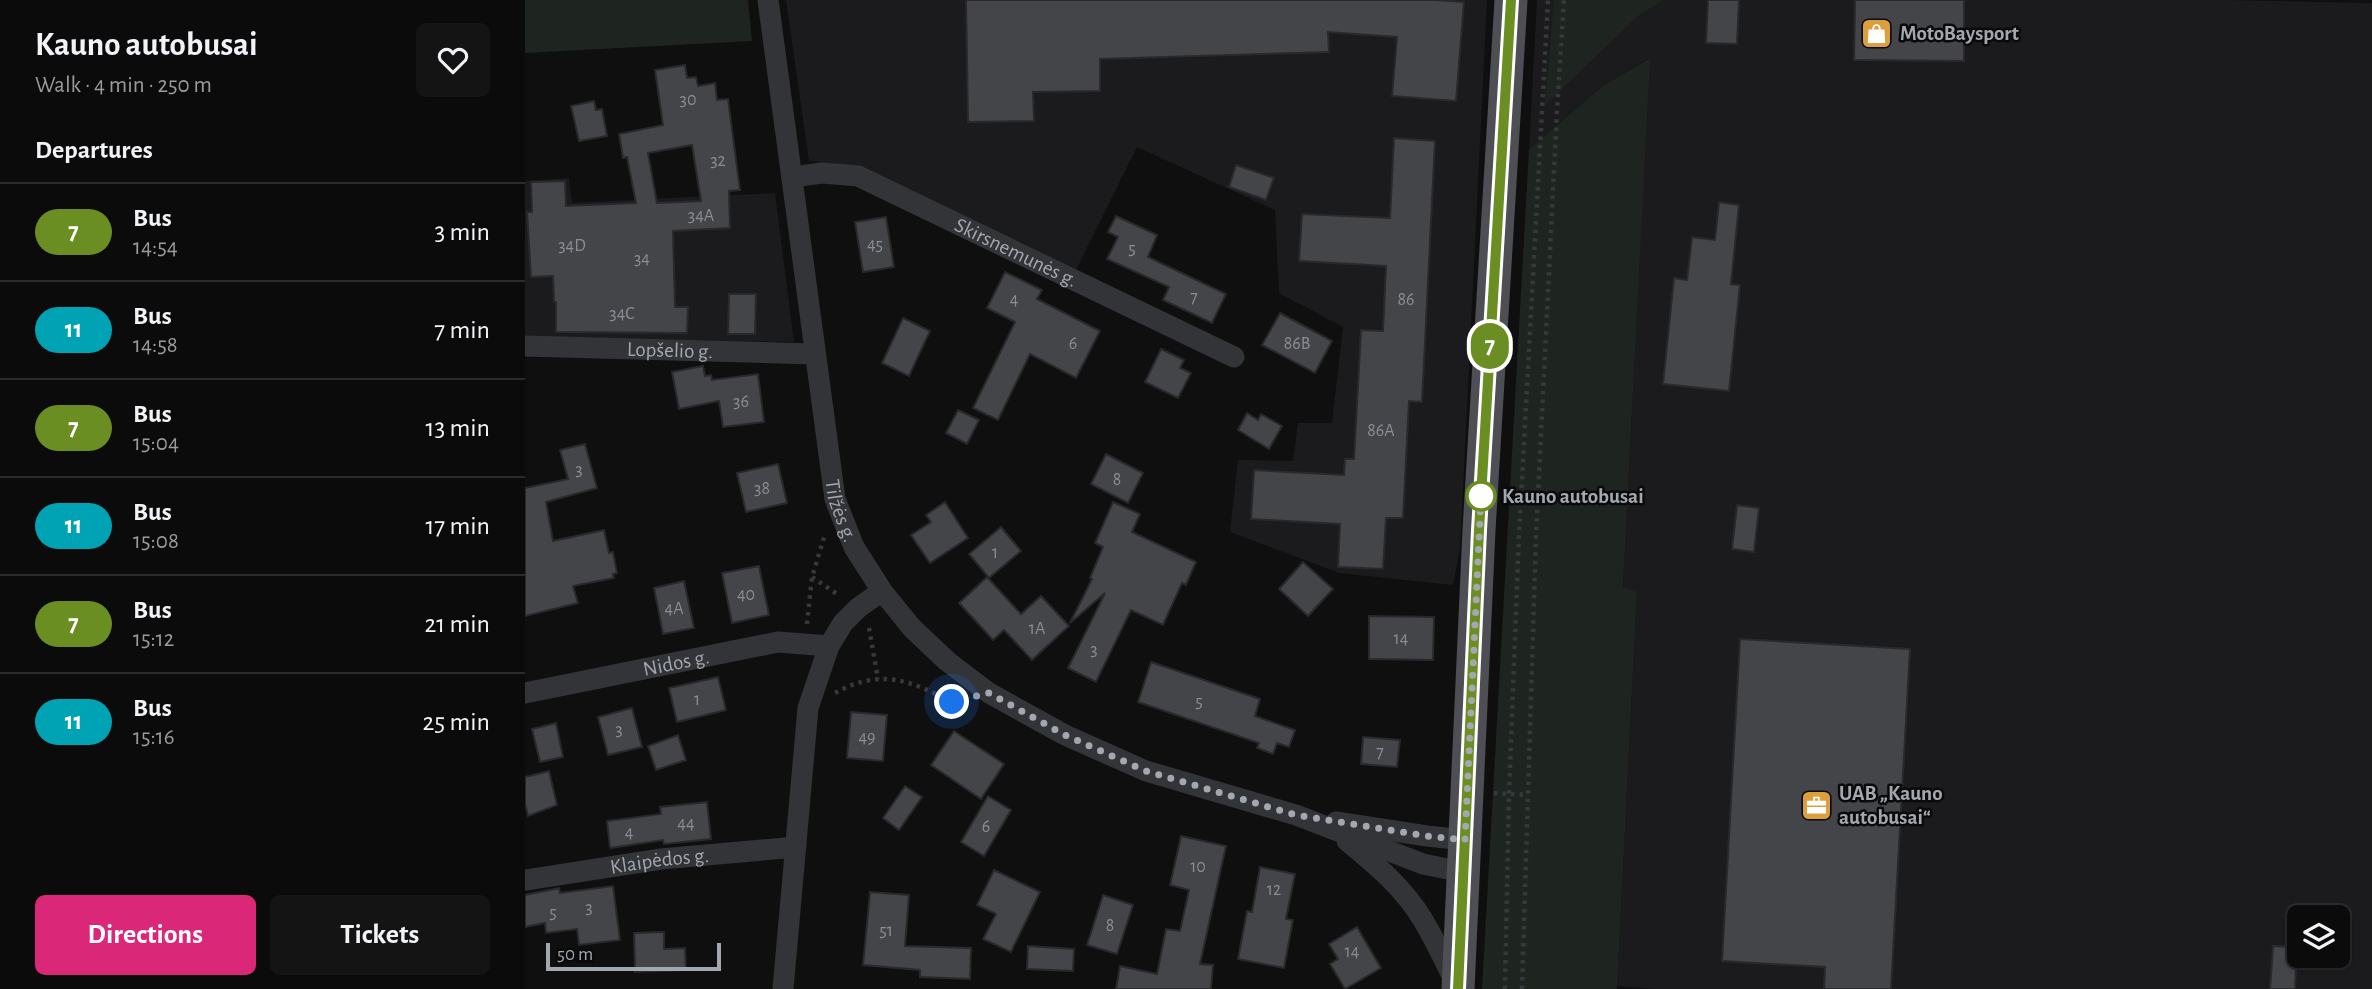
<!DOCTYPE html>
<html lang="en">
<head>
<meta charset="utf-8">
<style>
	:root { --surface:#0b0b0c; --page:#141415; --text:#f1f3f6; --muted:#9a9b9d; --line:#2b2b2d; --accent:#db2777 }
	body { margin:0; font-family:"Alegreya Sans",sans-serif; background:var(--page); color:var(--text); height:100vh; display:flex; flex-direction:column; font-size:26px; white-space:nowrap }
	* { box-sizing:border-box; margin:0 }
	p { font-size:23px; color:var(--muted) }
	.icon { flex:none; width:38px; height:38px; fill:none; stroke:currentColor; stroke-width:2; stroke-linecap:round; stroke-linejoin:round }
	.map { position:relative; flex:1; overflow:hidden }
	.sheet { display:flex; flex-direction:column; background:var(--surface); width:525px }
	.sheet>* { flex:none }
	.badge { padding:0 14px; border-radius:23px; font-size:24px; line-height:46px }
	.buttons { position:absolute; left:1762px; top:905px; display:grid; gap:14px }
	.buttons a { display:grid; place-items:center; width:63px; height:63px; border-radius:10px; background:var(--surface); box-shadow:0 2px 5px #0004,0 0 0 2px var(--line); font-size:35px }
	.scale { position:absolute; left:21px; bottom:18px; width:175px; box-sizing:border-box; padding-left:7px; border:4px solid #a2a7b0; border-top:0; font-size:19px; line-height:24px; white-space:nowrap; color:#a2a7b0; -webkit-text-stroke:5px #0a0a0b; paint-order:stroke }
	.you { position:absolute; width:35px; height:35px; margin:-18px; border:5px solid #fff; border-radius:50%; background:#1a73e8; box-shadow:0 0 0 10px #1a73e833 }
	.map>.badge { position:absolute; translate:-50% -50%; box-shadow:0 0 0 4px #fff }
	h2 { padding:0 35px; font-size:26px; line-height:63px }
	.round { display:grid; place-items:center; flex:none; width:74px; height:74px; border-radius:10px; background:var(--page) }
	.summary { display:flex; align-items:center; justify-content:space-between; height:119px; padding:0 35px }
	h1 { font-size:33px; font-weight:700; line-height:52px }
	.action { display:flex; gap:14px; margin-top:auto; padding:14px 35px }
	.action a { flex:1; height:80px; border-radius:10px; background:var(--accent); color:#fff; font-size:28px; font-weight:700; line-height:80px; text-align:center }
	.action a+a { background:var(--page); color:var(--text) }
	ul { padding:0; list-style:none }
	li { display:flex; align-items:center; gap:21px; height:98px; padding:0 35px; border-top:2px solid var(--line) }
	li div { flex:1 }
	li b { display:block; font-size:26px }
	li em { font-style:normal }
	li .badge { min-width:77px; font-weight:700; text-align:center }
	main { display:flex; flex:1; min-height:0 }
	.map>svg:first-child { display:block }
	.built { fill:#1b1b1d; fill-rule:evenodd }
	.green { fill:#1e241f }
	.building { fill:#434548; stroke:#29292c; stroke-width:2; fill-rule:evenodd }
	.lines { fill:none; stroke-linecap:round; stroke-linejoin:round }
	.path { stroke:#37383c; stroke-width:4.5; stroke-dasharray:3.5 5; stroke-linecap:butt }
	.minor { stroke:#333437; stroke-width:21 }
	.primary { stroke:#4d4f54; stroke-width:33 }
	.line-casing { stroke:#fff; stroke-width:16 }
	.line { stroke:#6b8e23; stroke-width:10 }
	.walk { stroke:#a2a7b0; stroke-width:7; stroke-dasharray:0 12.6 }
	.stop-dot { fill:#fff; stroke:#6b8e23; stroke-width:3.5 }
	.labels { text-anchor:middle; stroke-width:5; stroke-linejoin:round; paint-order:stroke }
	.number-label { font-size:18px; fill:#8a8e96 }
	.poi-label { font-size:21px; font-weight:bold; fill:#a2a7b0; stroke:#0a0a0b; text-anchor:start }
	.street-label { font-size:21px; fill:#a2a7b0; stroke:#0a0a0b }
	.stop-label { font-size:21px; font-weight:bold; fill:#a2a7b0; stroke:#0a0a0b; text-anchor:start }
</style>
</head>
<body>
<main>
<section class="sheet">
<div class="summary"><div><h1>Kauno autobusai</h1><p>Walk · 4 min · 250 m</p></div><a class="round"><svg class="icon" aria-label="heart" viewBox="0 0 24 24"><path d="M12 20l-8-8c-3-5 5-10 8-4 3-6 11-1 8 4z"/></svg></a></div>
<h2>Departures</h2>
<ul>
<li><span class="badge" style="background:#6b8e23;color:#fff">7</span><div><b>Bus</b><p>14:54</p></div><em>3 min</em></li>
<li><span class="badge" style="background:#00a3b4;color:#fff">11</span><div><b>Bus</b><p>14:58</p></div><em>7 min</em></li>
<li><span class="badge" style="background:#6b8e23;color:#fff">7</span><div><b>Bus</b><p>15:04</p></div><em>13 min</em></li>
<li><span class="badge" style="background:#00a3b4;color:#fff">11</span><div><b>Bus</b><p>15:08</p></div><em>17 min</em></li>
<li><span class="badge" style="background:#6b8e23;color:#fff">7</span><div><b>Bus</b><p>15:12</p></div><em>21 min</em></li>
<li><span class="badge" style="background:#00a3b4;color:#fff">11</span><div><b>Bus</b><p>15:16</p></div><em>25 min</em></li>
</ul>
<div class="action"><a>Directions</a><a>Tickets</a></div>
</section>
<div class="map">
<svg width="1847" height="989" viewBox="0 0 1847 989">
	<rect width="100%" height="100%" fill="#0f0f10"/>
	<g class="built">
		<polygon points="261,0 962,0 935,549 928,585 814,573 705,532 713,460 768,461 773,423 807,423 818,327 754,293 750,210 612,147 550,272 337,167 284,161"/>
		<path d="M1012 0H1699L1847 3V989H1131L1092 986 1112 593 1098 588 1124 58 1079 85 1004 149ZM1774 917H1813V956H1774Z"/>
		<polygon points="44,178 47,203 250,193 269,342 0,337 0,181"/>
	</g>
	<g class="green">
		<polygon points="0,0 223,0 227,41 0,53"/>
		<polygon points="1029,0 1138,0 1114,15 1020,105"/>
		<polygon points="1125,58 1098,587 1112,592 1092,989 957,989 1004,149 1079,85"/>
	</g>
	<g class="building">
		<polygon points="441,0 911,0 939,2 931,101 867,96 872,37 803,32 804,52 575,59 575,91 508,92 509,121 443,122"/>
		<polygon points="1183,0 1214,0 1212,44 1181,43"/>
		<polygon points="1330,0 1439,0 1439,61 1329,60"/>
		<path d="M160 65 162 78 171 77 173 86 190 83 192 100 203 99 215 190 204 191 205 228 148 231 150 307H163L162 333 31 332V302H29L28 276 6 277 2 212H7L6 182 40 181 41 206 111 203 102 157 98 158 94 134 138 125 130 70ZM167 145 176 201 132 203 123 153Z"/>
		<polygon points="69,101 71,110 77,109 82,136 54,141 46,106"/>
		<polygon points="869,138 910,141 897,402 884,401 878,518 861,518 858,569 813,567 815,524 726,519 729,470 819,475 820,459 829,459 836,330 858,331 861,266 774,261 777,214 865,218"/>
		<polygon points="711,165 749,178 741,200 704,187"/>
		<polygon points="1194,202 1214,205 1206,284 1215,285 1204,391 1138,384 1149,278 1162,280 1167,237 1190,240"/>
		<polygon points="591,216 632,235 623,257 701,294 687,323 638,300 644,287 582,259 593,237 583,232"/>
		<polygon points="361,217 369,267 338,272 330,222"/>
		<polygon points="480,272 517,290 512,299 575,331 551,378 505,354 473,420 448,408 490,322 462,308"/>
		<polygon points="204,294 231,294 230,334 203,334"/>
		<polygon points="755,313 807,341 790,373 737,345"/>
		<polygon points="378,318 405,331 384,376 357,363"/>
		<polygon points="636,349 659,360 655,368 666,373 653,398 620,382"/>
		<polygon points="178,366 180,376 186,375 187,380 233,374 239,422 198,427 194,401 154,409 147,372"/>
		<polygon points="433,410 454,420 442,444 421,433"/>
		<polygon points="722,413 733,420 736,414 757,426 744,449 713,430"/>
		<polygon points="60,444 72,488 21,502 28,541 79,530 84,553 88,552 92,573 88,574 89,578 48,586 53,603 0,616 0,488 43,479 35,450"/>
		<polygon points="581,454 618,473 603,503 566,484"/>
		<polygon points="253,464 262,503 221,512 212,473"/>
		<polygon points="420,502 443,538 405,563 386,535 406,522 401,515"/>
		<polygon points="588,502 615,514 607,532 671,562 661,585 657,583 638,625 606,610 571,682 543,668 580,593 545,623 567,579 565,578 578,547 570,543"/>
		<polygon points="1212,505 1234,508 1229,552 1207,549"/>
		<polygon points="476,527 496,551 464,578 444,554"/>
		<polygon points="778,562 808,589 783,616 754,589"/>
		<polygon points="234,566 244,615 207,623 197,573"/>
		<polygon points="462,577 496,614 516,596 544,626 507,660 479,630 468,640 434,603"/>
		<polygon points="159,581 169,628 138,634 129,588"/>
		<polygon points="844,616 909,617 908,660 844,659"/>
		<polygon points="1215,639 1385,649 1366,989 1299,989 1300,967 1197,961"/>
		<polygon points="626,662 735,699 730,716 770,730 764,747 752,743 748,754 732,748 734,743 613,702"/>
		<polygon points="193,677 201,710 152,722 144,688"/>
		<polygon points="107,708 117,747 83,755 73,717"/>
		<polygon points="326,712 362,715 358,761 322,758"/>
		<polygon points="31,723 38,757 15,762 7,729"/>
		<polygon points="429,731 479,764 456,799 406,765"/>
		<polygon points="153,735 161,760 131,770 123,746"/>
		<polygon points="838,737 875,740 872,767 836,764"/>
		<polygon points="24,771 32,805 3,816 0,803 0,777"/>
		<polygon points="380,786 397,797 374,830 358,818"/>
		<polygon points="463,796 486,810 459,856 436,842"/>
		<polygon points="182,802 186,839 139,844 138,840 85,848 82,821 136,814 135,807"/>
		<polygon points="656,836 701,846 675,964 688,965 686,989 591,989 595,966 632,974 641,929 655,931 664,890 645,885"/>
		<polygon points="735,867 770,874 761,919 768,920 759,968 713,959 722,911 727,912"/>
		<polygon points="469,870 515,892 486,952 458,939 471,914 452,905"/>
		<polygon points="88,886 95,940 54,945 52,929 21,933 20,923 0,927 0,895 34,888 35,893"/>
		<polygon points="345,892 384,895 380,946 446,948 445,979 395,977 395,970 338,965"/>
		<polygon points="578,895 608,905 592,954 562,945"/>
		<polygon points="832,927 856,968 820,989 805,964 813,959 804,944"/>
		<polygon points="139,932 139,949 160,948 161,970 110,972 109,933"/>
		<polygon points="503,946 549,949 548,971 502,969"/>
		<polygon points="1748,946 1772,947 1770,989 1745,989"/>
	</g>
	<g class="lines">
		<g class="path">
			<polyline points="287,577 315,596"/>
			<polyline points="282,624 287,577 300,534"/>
			<polyline points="344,628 353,679"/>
			<path d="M310 693C356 668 384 680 427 702L436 700"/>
			<polyline points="969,793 1003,795"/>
			<polyline points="980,989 984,794 994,534 1023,0"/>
			<polyline points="997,989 1011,536 1032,110 1039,0"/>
		</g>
		<g class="minor">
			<path id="s1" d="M243 0 310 499 329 547 357 591 387 628 422 661 464 693 540 735 621 771 771 815 898 864 938 872"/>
			<path id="s2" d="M267 177 297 173 333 176 709 357"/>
			<path id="s3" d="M0 346 290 354"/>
			<path id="s4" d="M0 693 253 642 304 646"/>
			<polyline points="811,822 902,836 940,840"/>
			<path d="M822 841C850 864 879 888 898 920 910 940 920 962 931 983"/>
			<path id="s5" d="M0 880 136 859 271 847"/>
			<polyline points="258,989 283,708 304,646 318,623 333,608 357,591"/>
		</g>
		<polyline class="primary" points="933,989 954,530 986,0"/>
	</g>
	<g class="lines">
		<defs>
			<polyline id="line" points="933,989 954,530 986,0"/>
		</defs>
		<use href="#line" class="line-casing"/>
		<use href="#line" class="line"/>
		<polyline class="walk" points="427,702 464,693 540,735 621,771 771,815 902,836 940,840 956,496"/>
	</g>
	<defs>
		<symbol id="shop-square" viewBox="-11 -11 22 22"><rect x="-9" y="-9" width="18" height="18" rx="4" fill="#dd9f3b" stroke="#0a0a0b"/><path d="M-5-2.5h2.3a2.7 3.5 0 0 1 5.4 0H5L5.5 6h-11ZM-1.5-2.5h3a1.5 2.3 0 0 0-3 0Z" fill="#fff"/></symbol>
		<symbol id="office-square" viewBox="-11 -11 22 22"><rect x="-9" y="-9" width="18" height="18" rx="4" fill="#dd9f3b" stroke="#0a0a0b"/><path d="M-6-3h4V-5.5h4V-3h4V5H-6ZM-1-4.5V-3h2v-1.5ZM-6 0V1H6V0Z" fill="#fff"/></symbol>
	</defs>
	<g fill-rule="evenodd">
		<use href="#shop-square" x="1334" y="16" width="35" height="35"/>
		<use href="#office-square" x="1274" y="788" width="35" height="35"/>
	</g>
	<circle class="stop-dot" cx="956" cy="496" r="14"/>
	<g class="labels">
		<g class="number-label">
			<text x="163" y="105">30</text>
			<text x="193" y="166">32</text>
			<text x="176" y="221">34A</text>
			<text x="350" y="250">45</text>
			<text x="47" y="251">34D</text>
			<text x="607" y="254">5</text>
			<text x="117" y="264">34</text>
			<text x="669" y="303">7</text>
			<text x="489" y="305">4</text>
			<text x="881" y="305">86</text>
			<text x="97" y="319">34C</text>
			<text x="548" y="349">6</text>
			<text x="772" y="349">86B</text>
			<text x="216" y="407">36</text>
			<text x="856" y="436">86A</text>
			<text x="54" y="475">3</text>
			<text x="592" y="485">8</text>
			<text x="237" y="494">38</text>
			<text x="470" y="558">1</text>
			<text x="221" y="600">40</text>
			<text x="149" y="614">4A</text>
			<text x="512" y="634">1A</text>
			<text x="876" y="644">14</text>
			<text x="569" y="655">3</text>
			<text x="172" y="705">1</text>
			<text x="674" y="707">5</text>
			<text x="94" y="735">3</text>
			<text x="342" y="743">49</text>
			<text x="855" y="758">7</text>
			<text x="161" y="829">44</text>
			<text x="461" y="832">6</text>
			<text x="104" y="838">4</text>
			<text x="673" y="872">10</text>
			<text x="749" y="895">12</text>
			<text x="64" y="913">3</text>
			<text x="28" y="918">5</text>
			<text x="585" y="931">8</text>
			<text x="361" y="936">51</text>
			<text x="827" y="957">14</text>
		</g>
		<g class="poi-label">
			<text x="1375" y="40">MotoBaysport</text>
			<text x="1314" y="800">UAB „Kauno<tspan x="1314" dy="24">autobusai“</tspan></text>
		</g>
		<g class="street-label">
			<text dy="7" stroke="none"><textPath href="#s2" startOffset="242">Skirsnemunės g.</textPath></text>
			<text dy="7" stroke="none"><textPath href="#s3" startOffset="145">Lopšelio g.</textPath></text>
			<text dy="7" stroke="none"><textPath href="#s1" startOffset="516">Tilžės g.</textPath></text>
			<text dy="7" stroke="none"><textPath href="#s4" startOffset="154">Nidos g.</textPath></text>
			<text dy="7" stroke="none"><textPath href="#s5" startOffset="136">Klaipėdos g.</textPath></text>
		</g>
		<g class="stop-label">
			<text x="977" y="503">Kauno autobusai</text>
		</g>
	</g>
</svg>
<div class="buttons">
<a><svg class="icon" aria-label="layers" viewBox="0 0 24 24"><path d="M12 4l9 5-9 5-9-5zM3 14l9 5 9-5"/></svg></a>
</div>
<div class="scale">50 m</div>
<div class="you" style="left:427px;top:702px"></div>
<b class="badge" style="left:965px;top:346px;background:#6b8e23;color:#fff">7</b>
</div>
</main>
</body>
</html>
